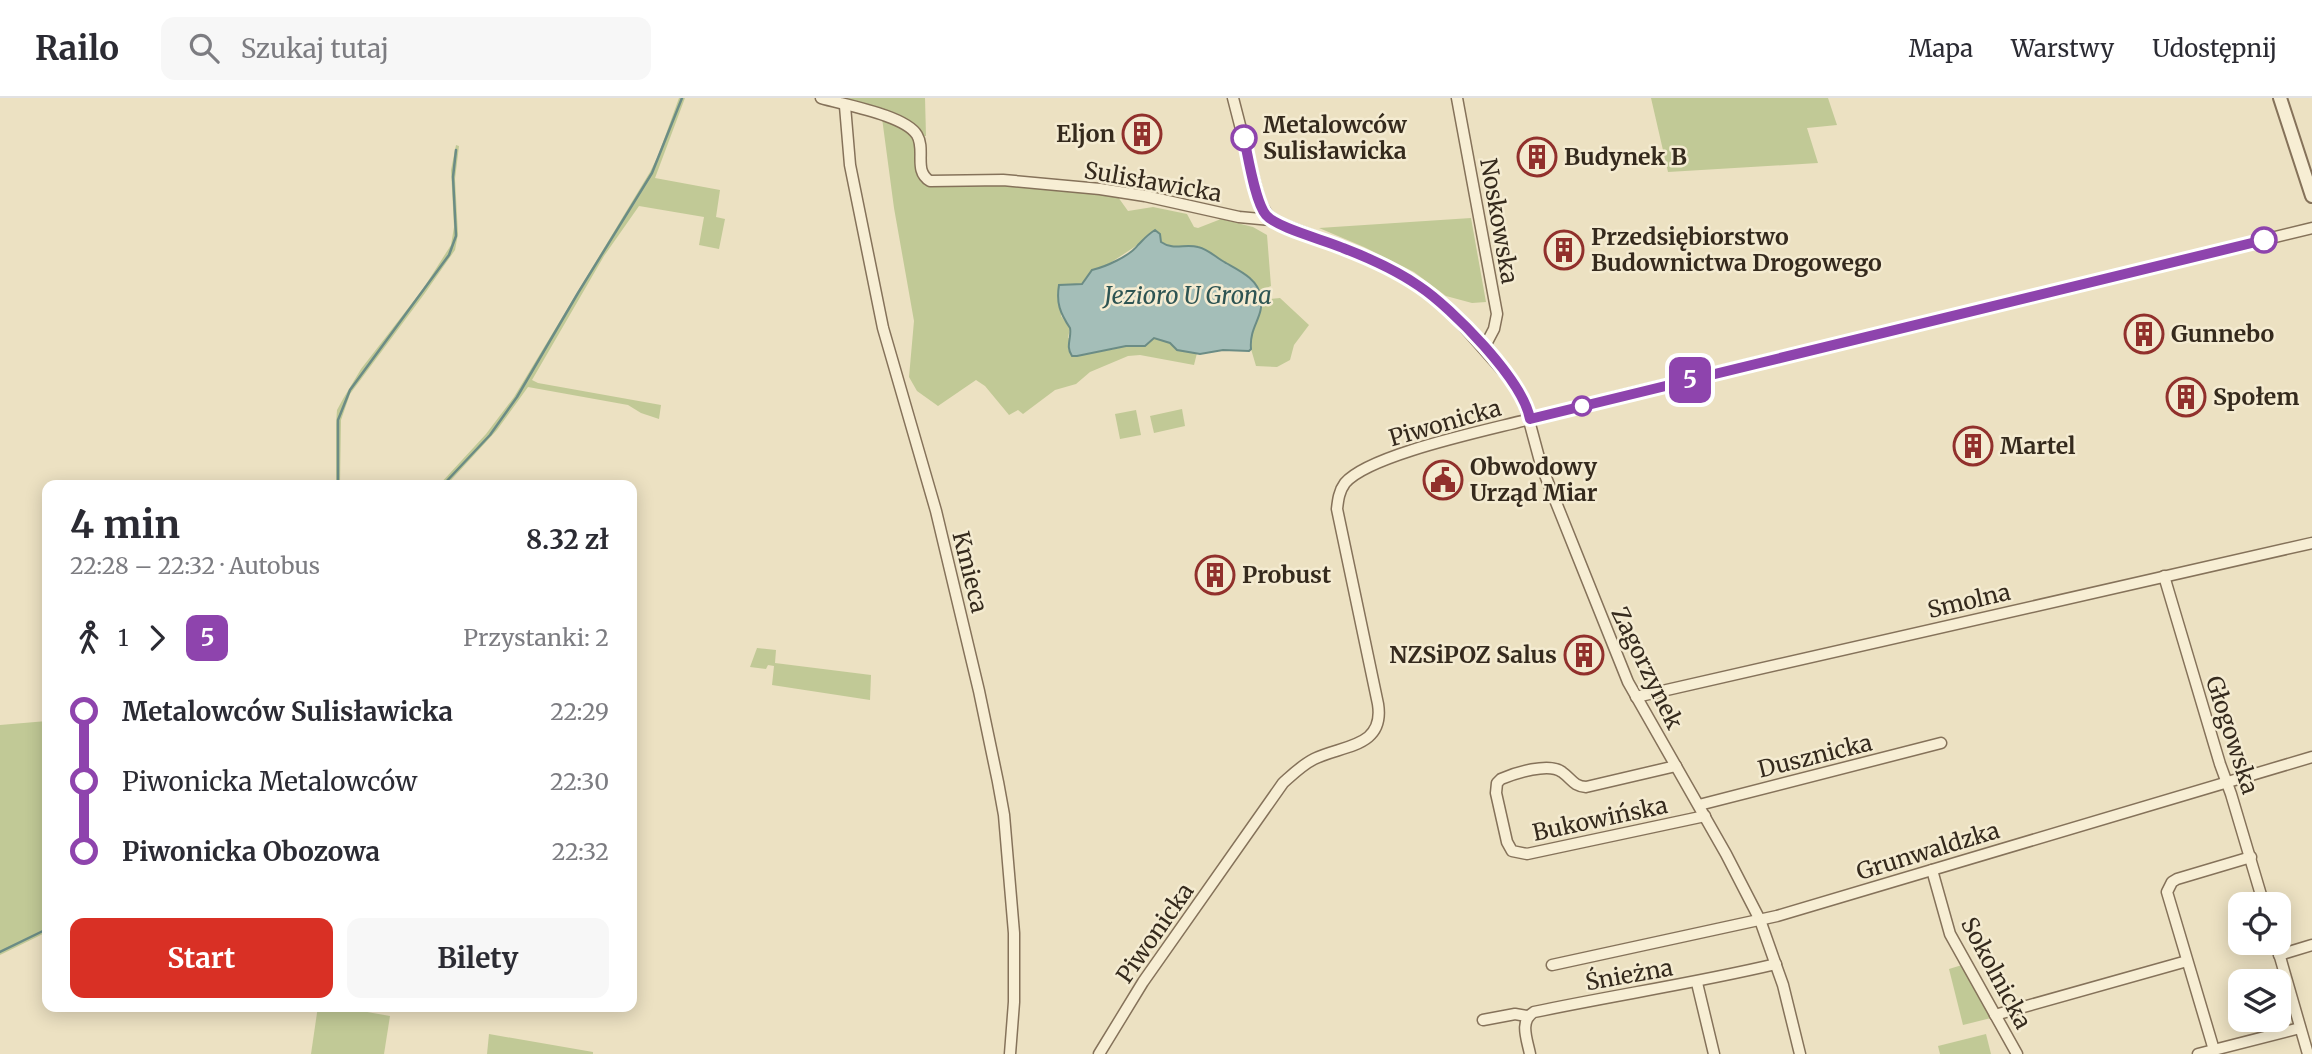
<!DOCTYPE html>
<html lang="pl">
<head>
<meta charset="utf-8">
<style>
	:root { --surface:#fff; --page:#f7f7f7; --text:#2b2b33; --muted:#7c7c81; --line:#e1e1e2; --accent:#d93025 }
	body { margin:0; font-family:Merriweather,serif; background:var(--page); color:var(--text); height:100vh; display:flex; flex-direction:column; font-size:26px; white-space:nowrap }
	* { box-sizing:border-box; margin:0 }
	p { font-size:23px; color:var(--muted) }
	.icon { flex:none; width:38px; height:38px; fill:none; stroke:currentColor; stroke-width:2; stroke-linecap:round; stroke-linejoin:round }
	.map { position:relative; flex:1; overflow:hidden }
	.drawer { position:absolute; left:42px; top:382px; width:595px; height:532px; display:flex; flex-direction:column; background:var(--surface); border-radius:14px; box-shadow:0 4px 18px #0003 }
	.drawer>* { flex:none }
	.badge { padding:0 14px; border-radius:10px; font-size:24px; line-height:46px }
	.controls { position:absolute; left:2228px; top:794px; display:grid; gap:14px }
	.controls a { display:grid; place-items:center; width:63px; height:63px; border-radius:14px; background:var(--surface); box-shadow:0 4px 18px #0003; font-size:35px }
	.map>.badge { position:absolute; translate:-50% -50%; box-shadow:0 0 0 4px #fff }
	.legs { display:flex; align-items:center; gap:10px; height:77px; padding:0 28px; font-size:23px }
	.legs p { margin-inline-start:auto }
	.summary { display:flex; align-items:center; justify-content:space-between; height:119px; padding:0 28px }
	h1 { font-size:38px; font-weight:700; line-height:52px }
	.cta { display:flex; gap:14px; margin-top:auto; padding:14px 28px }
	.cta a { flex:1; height:80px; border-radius:14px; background:var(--accent); color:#fff; font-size:28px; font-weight:700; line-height:80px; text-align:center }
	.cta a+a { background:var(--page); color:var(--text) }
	ul { padding:0 28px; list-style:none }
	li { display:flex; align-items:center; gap:24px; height:70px; font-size:26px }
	li i { display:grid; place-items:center; width:10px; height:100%; margin:0 9px; background:currentColor }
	li i::after { content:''; width:18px; height:18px; margin:-9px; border:5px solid; border-radius:50%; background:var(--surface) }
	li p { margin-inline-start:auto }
	li:first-child i { background:linear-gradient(#0000 50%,currentColor 0) }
	li:last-child i { background:linear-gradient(currentColor 50%,#0000 0) }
	header { display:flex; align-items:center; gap:42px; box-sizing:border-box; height:98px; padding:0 35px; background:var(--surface); border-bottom:2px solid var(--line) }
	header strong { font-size:33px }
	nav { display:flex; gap:38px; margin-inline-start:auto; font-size:24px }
	.search { width:490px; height:63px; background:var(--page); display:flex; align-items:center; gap:18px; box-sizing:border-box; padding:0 24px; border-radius:14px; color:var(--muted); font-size:26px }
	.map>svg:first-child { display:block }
	.green { fill:#c1c996 }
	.water { fill:#a4beb8; stroke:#6b8c85; stroke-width:2 }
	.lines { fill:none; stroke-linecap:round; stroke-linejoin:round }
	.stream { stroke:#6b8c85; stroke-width:2.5 }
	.minor-casing { stroke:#85725a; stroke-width:13 }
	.tertiary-casing { stroke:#85725a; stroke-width:16 }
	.minor { stroke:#f7eed4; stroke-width:10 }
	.tertiary { stroke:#f7eed4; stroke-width:12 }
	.line-1-casing { stroke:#fff; stroke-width:16 }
	.line-1 { stroke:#8e44ad; stroke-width:10 }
	.stop-1-dot { fill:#fff; stroke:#8e44ad; stroke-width:3.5 }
	.labels { text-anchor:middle; stroke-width:5; stroke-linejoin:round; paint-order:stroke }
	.stop-label { font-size:23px; font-weight:bold; fill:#352a1d; stroke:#f4ebd1; text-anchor:start }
	.poi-label { font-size:23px; font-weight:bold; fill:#352a1d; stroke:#f4ebd1; text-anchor:start }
	.street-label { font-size:23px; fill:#352a1d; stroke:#f4ebd1 }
	.water-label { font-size:24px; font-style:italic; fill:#2d5453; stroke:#f4ebd1 }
</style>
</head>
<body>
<header>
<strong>Railo</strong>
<div class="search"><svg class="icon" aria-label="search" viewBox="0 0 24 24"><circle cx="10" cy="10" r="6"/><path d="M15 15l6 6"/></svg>Szukaj tutaj</div>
<nav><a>Mapa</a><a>Warstwy</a><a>Udostępnij</a></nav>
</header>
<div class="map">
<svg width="2312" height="956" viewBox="0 0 2312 956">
	<rect width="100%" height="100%" fill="#ece1c2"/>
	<g class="green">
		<polygon points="679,0 685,0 655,80 720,92 716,119 725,121 719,151 699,147 704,119 639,108 604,158 532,282 538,285 661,307 659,321 641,315 628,307 528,289 497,332 453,380 446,387 439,387 486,336 514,299 650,74 658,58"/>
		<polygon points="835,0 925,0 926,38 922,38"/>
		<polygon points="1651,0 1828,0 1837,27 1807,30 1818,65 1668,74"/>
		<path d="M882 20C890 24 901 27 908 32 926 45 907 75 926 86H1015L1109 97 1118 99 1128 113 1153 109 1187 116 1194 129 1198 130 1221 121 1253 129 1267 137 1271 188 1259 193 1253 183 1208 153 1196 148 1176 150 1161 144 1139 146 1104 169 1089 176 1082 186 1066 188 1061 218 1070 230 1068 240 1110 252 1126 248H1145L1153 240 1170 245 1177 252 1197 255 1194 267 1140 257 1128 258 1090 274 1076 286 1055 292 1023 316 1018 312 1009 317 985 288 976 282 938 308 917 293 909 279 914 223 894 110Z"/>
		<polygon points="456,47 459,48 455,81 458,136 455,152 425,195 350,296 341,322 340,387 336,387 336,326 337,312 343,301 361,271 423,191 451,147 454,129 451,72"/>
		<polygon points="1471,120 1486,204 1472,205 1446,198 1414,174 1364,149 1319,130"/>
		<polygon points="1280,200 1309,227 1294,247 1290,262 1277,269 1256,268 1251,251 1252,231 1262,209 1270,201"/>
		<polygon points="1789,250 1783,254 1628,292 1604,295"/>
		<polygon points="1182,311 1185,328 1154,335 1150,318"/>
		<polygon points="1136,312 1141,337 1120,341 1115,316"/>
		<polygon points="757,550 776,552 775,565 871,577 870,602 772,587 774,568 768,567 766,571 750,569"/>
		<polygon points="47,623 47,834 0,857 0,627"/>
		<polygon points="1941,818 1994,925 1991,920 1963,927 1949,871 1962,867 1944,835"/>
		<polygon points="318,908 333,908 390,918 384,956 311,956"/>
		<polygon points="489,936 593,954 593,956 487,956"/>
		<polygon points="1986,936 1991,956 1940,956 1938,948"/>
	</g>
	<path class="water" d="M1155 132 1160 136 1161 144C1174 153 1185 145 1198 149 1210 152 1216 160 1226 165 1240 173 1258 181 1261 199 1264 220 1249 228 1251 251L1249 253 1223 252 1200 256 1177 252 1170 245 1154 240 1145 248H1126L1077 258H1072C1065 248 1072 240 1070 230 1060 215 1056 205 1059 187L1082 186 1092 172C1105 169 1130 158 1138 147 1144 141 1147 137 1155 132Z"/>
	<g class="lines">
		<g class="stream">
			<polyline points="338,387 338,322 350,292 449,157 456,138 453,79 456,52"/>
			<polyline points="443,387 490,337 517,299 578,195 652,75 682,0"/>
			<polyline points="0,854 47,831"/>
		</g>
		<defs>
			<g id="minor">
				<path d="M821 0C844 7 905 17 917 37 926 52 913 73 930 83L1003 82 1100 91 1145 98 1239 119 1271 122 1362 157 1392 172 1418 187 1450 213 1511 282 1524 304 1541 367 1628 584 1726 756 1760 822 1783 887 1800 956"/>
				<polyline points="1233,0 1260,105 1271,122"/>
				<polyline points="1457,0 1497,216 1494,231 1484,250"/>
				<polyline points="845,8 850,67 883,230 936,413 979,593 998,684 1004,717 1014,835 1014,904 1010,956"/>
				<polyline points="2164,478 2220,666 2231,696 2264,807"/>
				<polyline points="1636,599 2312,445"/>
				<path d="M1676 668 1586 689C1573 688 1572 681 1562 674 1549 664 1515 675 1501 681L1497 685 1496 695 1507 744 1512 753 1527 756 1705 718"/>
				<polyline points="1699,707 1941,645"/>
				<polyline points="1932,772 1950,836 2017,956"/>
				<polyline points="2276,845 2308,956"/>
				<polyline points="2279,857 2312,847"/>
				<polyline points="1552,867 1777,818 2312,659"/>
				<polyline points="1697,885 1714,956"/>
				<polyline points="1995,917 2187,863"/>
				<polyline points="1483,922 1515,916 1527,918"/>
				<polyline points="2214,952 2167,794 2172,784 2177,781 2251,759"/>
				<path d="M1099 956 1143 884 1283 685C1293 676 1302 667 1314 661 1342 647 1385 650 1378 606L1337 411C1338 402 1339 393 1345 385 1370 356 1489 332 1530 321L2312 130"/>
				<path d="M1530 956C1527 941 1519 923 1534 914 1615 897 1696 885 1776 866"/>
				<polyline points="2198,956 2300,930"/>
			</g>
			<polyline id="tertiary" points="2280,0 2312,98"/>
		</defs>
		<use href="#minor" class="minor-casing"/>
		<use href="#tertiary" class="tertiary-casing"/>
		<use href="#minor" class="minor"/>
		<use href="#tertiary" class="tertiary"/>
	</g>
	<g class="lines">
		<defs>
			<path id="line-1" d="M1244 40C1248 58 1255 104 1266 117 1277 130 1325 142 1343 150 1369 160 1396 172 1419 188 1452 210 1523 282 1530 321L2264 142"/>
		</defs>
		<use href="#line-1" class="line-1-casing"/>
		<use href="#line-1" class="line-1"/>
	</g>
	<defs>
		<symbol id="building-ring" viewBox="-11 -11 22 22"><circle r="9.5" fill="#f4ebd1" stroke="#91302c" stroke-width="1.5"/><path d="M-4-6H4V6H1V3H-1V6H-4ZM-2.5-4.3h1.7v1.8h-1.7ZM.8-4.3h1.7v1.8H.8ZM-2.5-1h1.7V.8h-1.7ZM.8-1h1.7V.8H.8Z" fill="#91302c"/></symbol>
		<symbol id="civic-ring" viewBox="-11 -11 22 22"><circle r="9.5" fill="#f4ebd1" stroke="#91302c" stroke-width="1.5"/><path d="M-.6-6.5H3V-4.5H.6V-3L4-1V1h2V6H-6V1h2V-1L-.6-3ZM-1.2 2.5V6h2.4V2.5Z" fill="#91302c"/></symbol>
	</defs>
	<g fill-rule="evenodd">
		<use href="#building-ring" x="1120" y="14" width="44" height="44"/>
		<use href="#building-ring" x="1515" y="37" width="44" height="44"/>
		<use href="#building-ring" x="1542" y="130" width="44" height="44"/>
		<use href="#building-ring" x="2122" y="214" width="44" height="44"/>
		<use href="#building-ring" x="2164" y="277" width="44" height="44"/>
		<use href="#building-ring" x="1951" y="326" width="44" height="44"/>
		<use href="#civic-ring" x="1421" y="360" width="44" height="44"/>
		<use href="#building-ring" x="1193" y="455" width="44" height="44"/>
		<use href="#building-ring" x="1562" y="535" width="44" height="44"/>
	</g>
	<g class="stop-1-dot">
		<circle cx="1244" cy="40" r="12"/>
		<circle cx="2264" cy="142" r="12"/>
		<circle cx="1582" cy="308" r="9"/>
	</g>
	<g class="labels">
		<g class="stop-label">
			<text x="1263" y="35">Metalowców<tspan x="1263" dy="26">Sulisławicka</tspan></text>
		</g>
		<g class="poi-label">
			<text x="1115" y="44" text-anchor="end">Eljon</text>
			<text x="1564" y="67">Budynek B</text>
			<text x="1591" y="147">Przedsiębiorstwo<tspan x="1591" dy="26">Budownictwa Drogowego</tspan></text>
			<text x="2171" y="244">Gunnebo</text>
			<text x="2213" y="307">Społem</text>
			<text x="2000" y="356">Martel</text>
			<text x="1470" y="377">Obwodowy<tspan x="1470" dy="26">Urząd Miar</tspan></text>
			<text x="1242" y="485">Probust</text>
			<text x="1557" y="565" text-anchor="end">NZSiPOZ Salus</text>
		</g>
		<g class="street-label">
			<text transform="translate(1153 84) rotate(10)" y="8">Sulisławicka</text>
			<text transform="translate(1499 123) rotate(80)" y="8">Noskowska</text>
			<text transform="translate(1445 325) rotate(-16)" y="8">Piwonicka</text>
			<text transform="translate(970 474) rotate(76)" y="8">Kmieca</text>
			<text transform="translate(1969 503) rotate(-13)" y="8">Smolna</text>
			<text transform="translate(1647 570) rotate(64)" y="8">Zagorzynek</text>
			<text transform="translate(2232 637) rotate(72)" y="8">Głogowska</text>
			<text transform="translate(1815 658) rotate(-14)" y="8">Dusznicka</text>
			<text transform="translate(1600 721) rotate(-12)" y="8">Bukowińska</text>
			<text transform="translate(1928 753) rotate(-17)" y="8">Grunwaldzka</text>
			<text transform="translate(1155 835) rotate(-55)" y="8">Piwonicka</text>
			<text transform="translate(1996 875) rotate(62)" y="8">Sokolnicka</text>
			<text transform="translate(1629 877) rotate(-10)" y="8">Śnieżna</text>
		</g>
		<g class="water-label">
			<text x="1188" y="206">Jezioro U Grona</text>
		</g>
	</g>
</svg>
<div class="controls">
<a><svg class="icon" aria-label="locate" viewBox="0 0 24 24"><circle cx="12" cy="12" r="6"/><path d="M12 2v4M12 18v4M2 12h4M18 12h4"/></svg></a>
<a><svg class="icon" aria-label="layers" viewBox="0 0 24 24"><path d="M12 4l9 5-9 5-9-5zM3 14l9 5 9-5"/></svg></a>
</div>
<b class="badge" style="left:1690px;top:282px;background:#8e44ad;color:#fff">5</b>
<section class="drawer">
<div class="summary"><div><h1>4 min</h1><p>22:28 – 22:32 · Autobus</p></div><b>8.32 zł</b></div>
<div class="legs"><svg class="icon" aria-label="walk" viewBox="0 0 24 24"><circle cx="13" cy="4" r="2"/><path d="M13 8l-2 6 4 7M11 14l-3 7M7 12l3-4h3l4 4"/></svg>1<svg class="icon" aria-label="forward" viewBox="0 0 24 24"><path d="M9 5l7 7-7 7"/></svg><b class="badge" style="background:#8e44ad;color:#fff">5</b><p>Przystanki: 2</p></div>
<ul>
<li><i style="color:#8e44ad"></i><b>Metalowców Sulisławicka</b><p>22:29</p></li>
<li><i style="color:#8e44ad"></i><span>Piwonicka Metalowców</span><p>22:30</p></li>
<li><i style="color:#8e44ad"></i><b>Piwonicka Obozowa</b><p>22:32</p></li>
</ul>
<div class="cta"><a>Start</a><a>Bilety</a></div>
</section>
</div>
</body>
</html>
